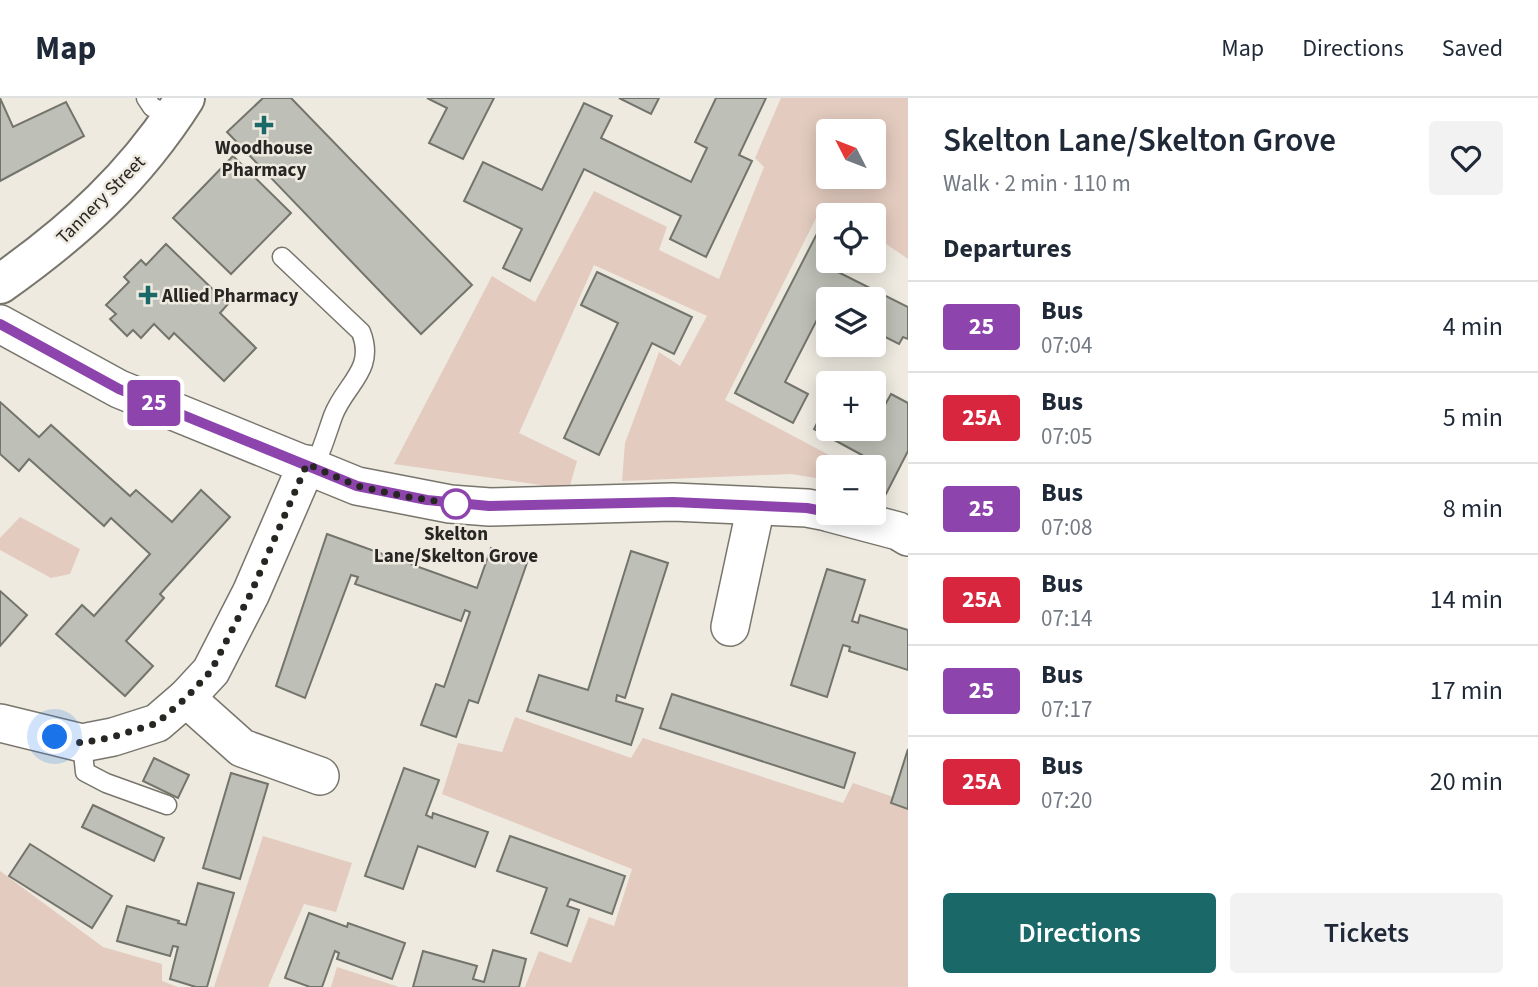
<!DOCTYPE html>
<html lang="en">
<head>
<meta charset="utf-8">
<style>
	:root { --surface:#fff; --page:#f2f2f3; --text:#1f2937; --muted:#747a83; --line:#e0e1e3; --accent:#1b6869 }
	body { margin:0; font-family:"Source Sans 3",sans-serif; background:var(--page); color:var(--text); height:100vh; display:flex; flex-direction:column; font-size:26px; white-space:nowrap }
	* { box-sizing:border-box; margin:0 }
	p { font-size:23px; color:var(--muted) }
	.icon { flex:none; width:38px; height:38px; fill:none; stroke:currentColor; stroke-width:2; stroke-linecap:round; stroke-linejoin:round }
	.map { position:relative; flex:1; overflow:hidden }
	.side { display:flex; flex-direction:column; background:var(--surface); width:630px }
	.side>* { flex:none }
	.badge { padding:0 14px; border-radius:5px; font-size:24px; line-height:46px }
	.needle { width:46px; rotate:312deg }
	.buttons { position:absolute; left:816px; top:21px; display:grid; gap:14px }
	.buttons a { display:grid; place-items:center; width:70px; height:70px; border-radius:7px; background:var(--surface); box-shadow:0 4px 18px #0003; font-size:35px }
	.you { position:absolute; width:35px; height:35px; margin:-18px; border:5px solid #fff; border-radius:50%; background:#1a73e8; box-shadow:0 0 0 10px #1a73e833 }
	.map>.badge { position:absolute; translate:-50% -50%; box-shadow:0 0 0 4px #fff }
	h2 { padding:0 35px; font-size:26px; line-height:63px }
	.round { display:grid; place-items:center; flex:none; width:74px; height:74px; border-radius:7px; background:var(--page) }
	.headline { display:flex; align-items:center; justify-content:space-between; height:119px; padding:0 35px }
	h1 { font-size:33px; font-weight:600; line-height:52px }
	.button { display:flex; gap:14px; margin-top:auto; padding:14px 35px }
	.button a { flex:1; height:80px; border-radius:7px; background:var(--accent); color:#fff; font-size:28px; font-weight:600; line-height:80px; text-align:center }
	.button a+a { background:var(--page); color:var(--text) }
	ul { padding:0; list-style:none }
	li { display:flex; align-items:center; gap:21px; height:91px; padding:0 35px; border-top:2px solid var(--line) }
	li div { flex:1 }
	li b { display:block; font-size:26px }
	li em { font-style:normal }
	li .badge { min-width:77px; font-weight:700; text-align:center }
	header { display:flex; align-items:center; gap:42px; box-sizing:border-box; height:98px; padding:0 35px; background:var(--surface); border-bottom:2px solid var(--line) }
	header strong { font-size:33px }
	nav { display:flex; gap:38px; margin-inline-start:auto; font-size:24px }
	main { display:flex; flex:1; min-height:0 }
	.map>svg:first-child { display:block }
	.green { fill:#e3cbbf; fill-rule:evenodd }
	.building { fill:#bebfb6; stroke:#73746b; stroke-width:2 }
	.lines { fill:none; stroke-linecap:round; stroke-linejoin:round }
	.lane-casing { stroke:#78756c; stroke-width:21 }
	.street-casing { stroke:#78756c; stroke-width:40 }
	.secondary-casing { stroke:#78756c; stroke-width:42 }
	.lane { stroke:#fff; stroke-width:18 }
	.street { stroke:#fff; stroke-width:37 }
	.secondary { stroke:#fff; stroke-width:38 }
	.line-casing { stroke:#fff; stroke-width:16 }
	.line { stroke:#8e44ad; stroke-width:10 }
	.walk { stroke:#282623; stroke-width:7; stroke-dasharray:0 12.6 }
	.poi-dot { fill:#1b6869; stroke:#eeeae0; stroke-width:2.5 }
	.stop-dot { fill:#fff; stroke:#8e44ad; stroke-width:3.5 }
	.labels { text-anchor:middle; stroke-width:5; stroke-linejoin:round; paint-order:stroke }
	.poi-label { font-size:19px; font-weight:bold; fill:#282623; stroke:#eeeae0 }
	.street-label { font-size:19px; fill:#282623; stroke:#eeeae0 }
	.stop-label { font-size:19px; font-weight:bold; fill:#282623; stroke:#eeeae0 }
</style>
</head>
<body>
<header>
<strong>Map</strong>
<nav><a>Map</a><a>Directions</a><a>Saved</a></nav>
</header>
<main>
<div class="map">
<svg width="908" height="889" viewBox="0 0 908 889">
	<rect width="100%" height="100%" fill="#eeeae0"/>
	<g class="green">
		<path d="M781 0H908V161L873 137V117H838L822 108 725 302 848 367 847 369H828V382L791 376 622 383 625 345 659 254 680 268 707 218 594 167 519 335 577 363 569 391 394 366 492 178 535 204 594 93 667 129 659 152 719 181 764 69 755 60ZM828 33H873V79H828Z"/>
		<polygon points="20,419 80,451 70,476 51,480 0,452 0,440"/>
		<polygon points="515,619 631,660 643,640 843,705 853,685 908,704 908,889 525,889 539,853 571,865 589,819 614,828 632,771 442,696 458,645 502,654"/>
		<polygon points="263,738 352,765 336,814 304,806 268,889 214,889"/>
		<polygon points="0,773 103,849 162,866 162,883 178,889 0,889"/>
		<polygon points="337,869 399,889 331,889"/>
	</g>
	<g class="building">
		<polygon points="0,0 13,29 66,4 84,38 0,83"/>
		<polygon points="263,0 291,0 472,187 421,236 227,34"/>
		<polygon points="427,0 494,0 463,61 429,45 447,10"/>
		<polygon points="619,0 659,0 651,16"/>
		<polygon points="716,0 766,0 739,57 752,63 706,159 670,141 681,118 584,71 530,183 503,170 522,131 464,103 483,64 542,92 584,5 612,18 601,40 691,84 707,50 695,44"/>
		<polygon points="233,58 291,115 231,176 173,120"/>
		<polygon points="824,122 828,124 828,163 834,163 830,170 908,209 908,241 903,239 899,246 873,233 873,201 828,201 828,210 824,208 785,284 808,296 793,325 735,295"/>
		<polygon points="166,146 228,206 220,215 256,250 224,283 174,235 169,241 154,226 141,240 133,232 127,238 110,221 116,216 106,207 129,184 124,179 141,162 146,167"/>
		<polygon points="597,174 692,219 674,256 652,245 599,357 564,340 618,225 581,207"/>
		<polygon points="891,296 908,305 908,353 886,396 873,389 873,369 855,369 862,357 814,331 828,304 828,331 873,331 873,321 876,323"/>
		<polygon points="0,304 39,339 51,327 130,398 136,392 172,424 201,392 230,419 160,496 164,500 126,543 153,568 125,598 56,536 82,507 94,518 150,456 111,420 104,428 29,361 19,373 0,356"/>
		<polygon points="327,436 477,490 491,450 528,462 478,605 469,602 456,639 421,627 436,586 444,589 470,514 465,512 461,523 355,486 358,479 351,477 305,600 276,588"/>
		<polygon points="631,453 668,465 625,600 617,597 616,603 643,611 631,647 527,613 539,577 588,592"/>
		<polygon points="827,471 865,482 852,523 858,525 860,517 908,532 908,572 849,553 850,549 843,547 827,599 791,587"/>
		<polygon points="0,493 27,517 0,548"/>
		<polygon points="672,596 855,655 844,690 660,630"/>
		<polygon points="908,651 908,711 891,705"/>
		<polygon points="154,660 189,677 178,700 143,683"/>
		<polygon points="404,670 439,682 426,717 432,720 433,715 488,734 475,769 418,748 403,791 365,778"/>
		<polygon points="231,675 268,686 240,781 203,770"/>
		<polygon points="93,707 164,740 154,763 82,729"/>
		<polygon points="510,738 625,778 612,816 570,801 567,808 579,812 567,848 531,835 547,790 497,773"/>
		<polygon points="30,746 112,798 92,830 9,778"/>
		<polygon points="198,785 234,795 207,889 196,889 170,881 178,849 173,848 170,858 117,843 127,808 179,823 178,825 186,827"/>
		<polygon points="309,815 347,829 348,825 405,845 392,881 337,861 339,855 335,853 322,889 310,889 285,880"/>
		<polygon points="493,852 526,861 519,889 413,889 423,853 477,868 473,881 484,884"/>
	</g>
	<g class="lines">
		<defs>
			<g id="lane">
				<polyline points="146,0 152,9 173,19"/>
				<path d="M282 159 361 234C376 272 345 286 333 318 327 335 322 352 314 369"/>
				<polyline points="82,645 85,674 106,685 167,707"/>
			</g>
			<g id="street">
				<polyline points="0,226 119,291 357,388 450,406 490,409 673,404 807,410 828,414"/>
				<polyline points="830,415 898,433 908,439"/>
				<polyline points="730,529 756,408"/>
				<polyline points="186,600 242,650 320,678"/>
				<polyline points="0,625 82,645 113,639 157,625 186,600 211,573 251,495 307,366"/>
			</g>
			<path id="secondary" d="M0 186C75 133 135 79 185 0"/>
		</defs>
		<use href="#lane" class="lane-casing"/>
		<use href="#street" class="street-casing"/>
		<use href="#secondary" class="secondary-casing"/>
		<use href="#lane" class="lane"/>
		<use href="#street" class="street"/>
		<use href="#secondary" class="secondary"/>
	</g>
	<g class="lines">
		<defs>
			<polyline id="line" points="0,226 119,291 357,388 427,402 489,408 673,404 807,410 828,414"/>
		</defs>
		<use href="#line" class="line-casing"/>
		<use href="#line" class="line"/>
		<polyline class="walk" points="55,639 82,645 113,639 157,625 186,600 211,573 251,495 307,366 357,388 403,398 456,406"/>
	</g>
	<g class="poi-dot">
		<path d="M260.5 16.5h7v7h7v7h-7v7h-7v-7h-7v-7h7z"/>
		<path d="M144.5 186.5h7v7h7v7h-7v7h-7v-7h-7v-7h7z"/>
	</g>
	<circle class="stop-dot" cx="456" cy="406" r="14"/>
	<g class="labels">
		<g class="poi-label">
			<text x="264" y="56">Woodhouse<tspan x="264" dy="22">Pharmacy</tspan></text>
			<text x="162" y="204" text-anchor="start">Allied Pharmacy</text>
		</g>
		<g class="street-label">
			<text transform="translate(100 101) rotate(-45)" y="7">Tannery Street</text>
		</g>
		<g class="stop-label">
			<text x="456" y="442">Skelton<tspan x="456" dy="22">Lane/Skelton Grove</tspan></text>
		</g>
	</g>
</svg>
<div class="buttons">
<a><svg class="needle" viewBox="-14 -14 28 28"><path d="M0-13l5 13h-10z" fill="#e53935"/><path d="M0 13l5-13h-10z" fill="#747a83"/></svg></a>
<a><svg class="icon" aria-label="locate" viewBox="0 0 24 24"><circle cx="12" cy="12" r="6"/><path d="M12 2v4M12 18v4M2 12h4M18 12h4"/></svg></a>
<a><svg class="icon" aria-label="layers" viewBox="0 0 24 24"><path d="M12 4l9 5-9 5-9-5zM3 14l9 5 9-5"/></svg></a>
<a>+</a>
<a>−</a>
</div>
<div class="you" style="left:55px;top:639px"></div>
<b class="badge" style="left:154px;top:305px;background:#8e44ad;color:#fff">25</b>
</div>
<section class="side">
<div class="headline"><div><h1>Skelton Lane/Skelton Grove</h1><p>Walk · 2 min · 110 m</p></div><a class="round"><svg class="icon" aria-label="heart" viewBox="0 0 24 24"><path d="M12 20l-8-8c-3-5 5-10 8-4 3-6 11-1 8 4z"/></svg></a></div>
<h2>Departures</h2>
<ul>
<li><span class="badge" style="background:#8e44ad;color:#fff">25</span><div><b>Bus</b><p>07:04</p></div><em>4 min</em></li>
<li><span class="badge" style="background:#d7263d;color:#fff">25A</span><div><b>Bus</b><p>07:05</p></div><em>5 min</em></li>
<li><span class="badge" style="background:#8e44ad;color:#fff">25</span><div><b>Bus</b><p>07:08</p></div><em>8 min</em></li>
<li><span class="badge" style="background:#d7263d;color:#fff">25A</span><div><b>Bus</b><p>07:14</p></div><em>14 min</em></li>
<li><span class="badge" style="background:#8e44ad;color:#fff">25</span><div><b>Bus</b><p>07:17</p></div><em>17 min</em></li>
<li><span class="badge" style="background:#d7263d;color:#fff">25A</span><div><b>Bus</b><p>07:20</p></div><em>20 min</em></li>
</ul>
<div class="button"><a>Directions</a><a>Tickets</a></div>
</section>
</main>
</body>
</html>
